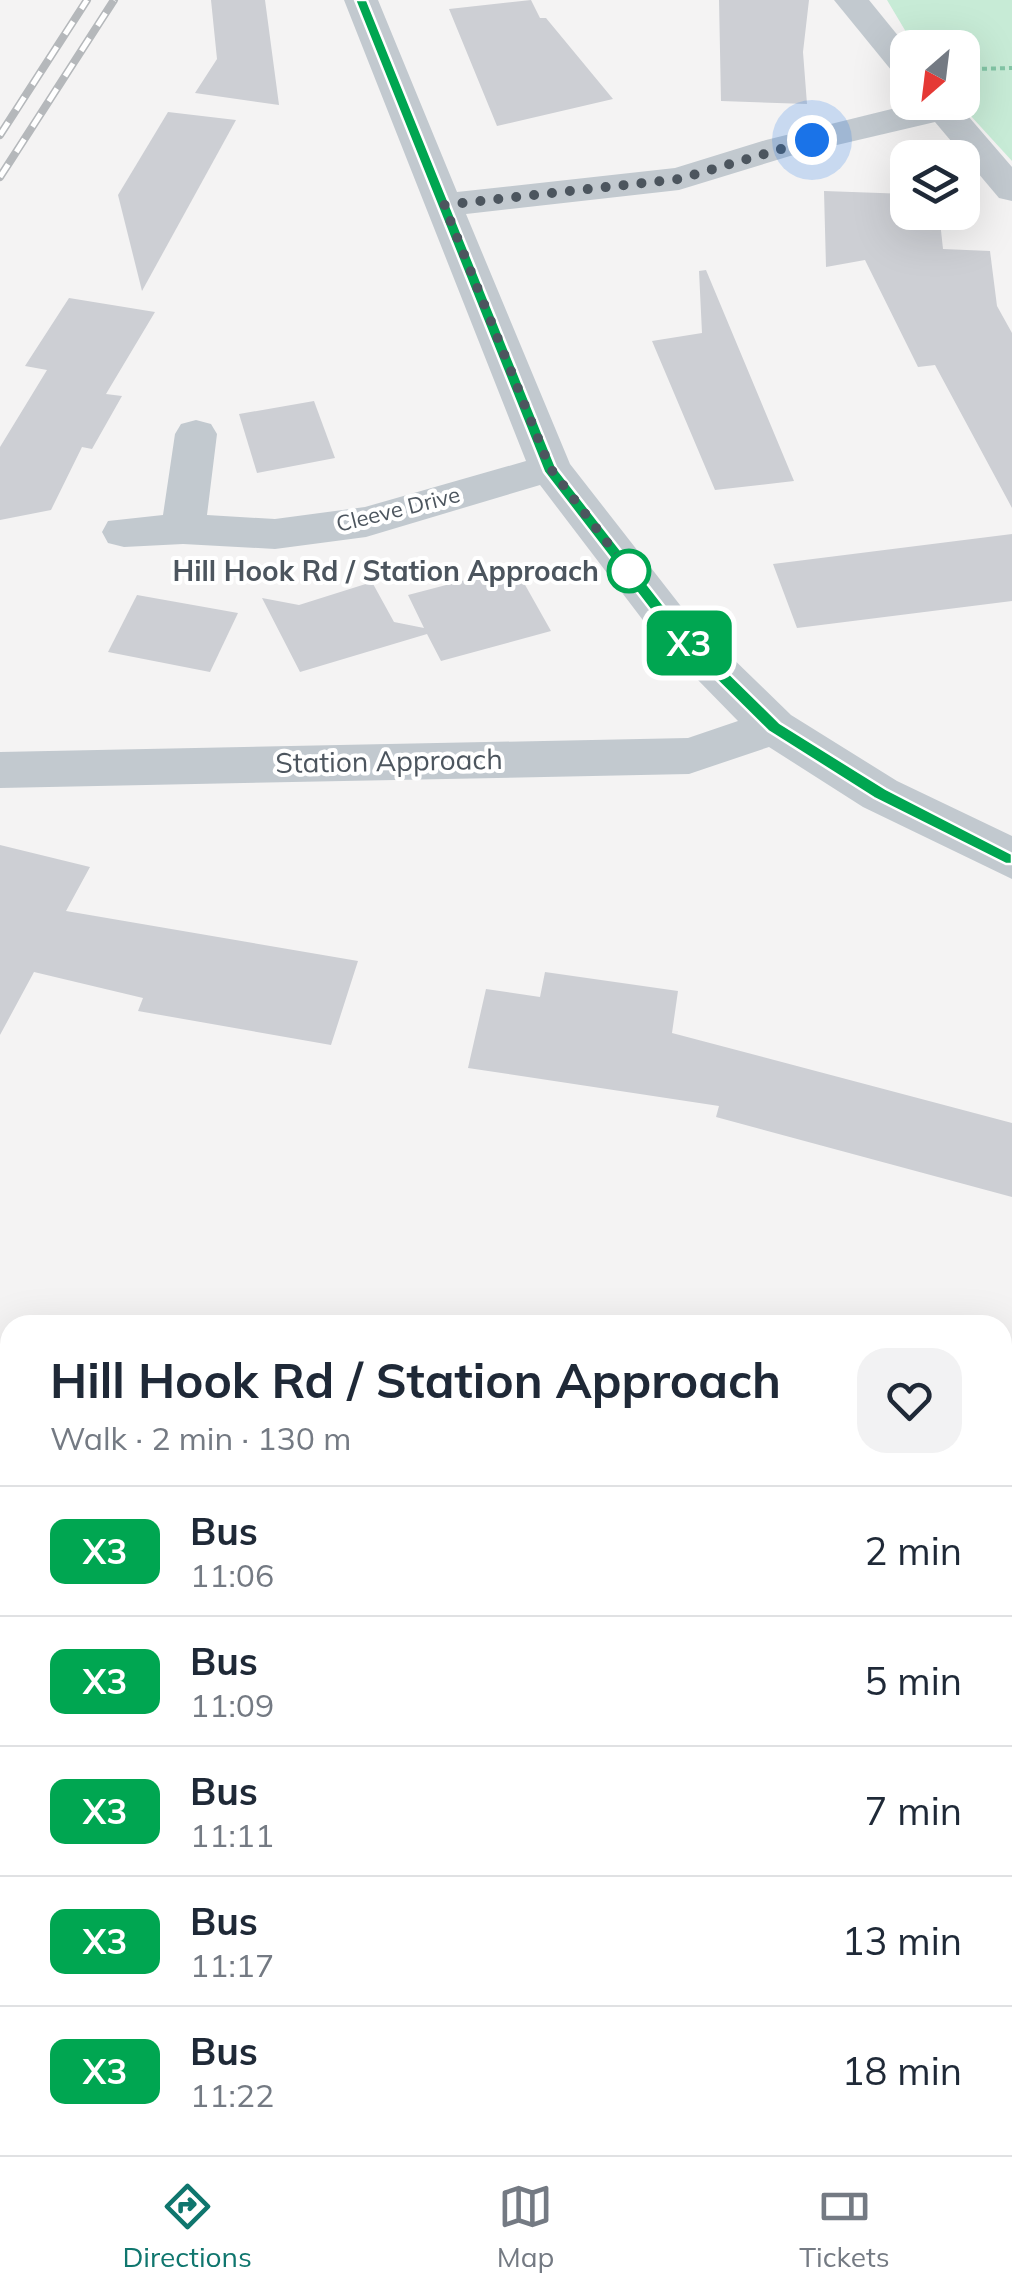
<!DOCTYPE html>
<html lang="en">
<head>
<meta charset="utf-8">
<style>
	:root { --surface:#fff; --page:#f2f2f3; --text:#1f2937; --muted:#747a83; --line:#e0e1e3; --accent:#0f766e }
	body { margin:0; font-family:Mulish,sans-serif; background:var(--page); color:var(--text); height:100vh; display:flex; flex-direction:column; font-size:38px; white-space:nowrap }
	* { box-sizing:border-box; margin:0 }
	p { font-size:32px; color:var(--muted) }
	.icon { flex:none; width:55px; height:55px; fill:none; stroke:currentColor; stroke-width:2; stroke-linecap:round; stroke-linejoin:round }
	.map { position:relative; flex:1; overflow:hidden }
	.drawer { position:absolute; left:0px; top:1315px; width:1012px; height:840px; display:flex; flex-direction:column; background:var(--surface); border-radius:30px 30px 0 0; box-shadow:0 10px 40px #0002 }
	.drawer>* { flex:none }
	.badge { padding:0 20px; border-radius:15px; font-size:35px; line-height:65px }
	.needle { width:65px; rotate:208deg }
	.controls { position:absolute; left:890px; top:30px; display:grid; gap:20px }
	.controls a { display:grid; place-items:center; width:90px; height:90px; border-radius:20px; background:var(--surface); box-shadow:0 10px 40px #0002; font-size:50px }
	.you { position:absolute; width:50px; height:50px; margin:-25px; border:8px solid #fff; border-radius:50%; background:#1a73e8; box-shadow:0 0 0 15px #1a73e833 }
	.map>.badge { position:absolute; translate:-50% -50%; box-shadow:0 0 0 5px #fff }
	.round { display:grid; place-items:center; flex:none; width:105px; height:105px; border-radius:30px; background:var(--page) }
	.headline { display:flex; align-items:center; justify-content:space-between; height:170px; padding:0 50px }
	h1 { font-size:48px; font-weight:700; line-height:75px }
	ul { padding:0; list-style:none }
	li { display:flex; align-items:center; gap:30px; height:130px; padding:0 50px; border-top:2px solid var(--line) }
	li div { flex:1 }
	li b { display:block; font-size:38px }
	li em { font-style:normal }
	li .badge { min-width:110px; font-weight:700; text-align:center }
	.tab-bar { display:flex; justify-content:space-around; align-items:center; height:140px; border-top:2px solid var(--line); background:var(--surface); font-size:28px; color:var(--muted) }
	.tab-bar a { display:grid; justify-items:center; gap:5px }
	.tab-bar .current { color:var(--accent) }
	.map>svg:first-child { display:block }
	.green { fill:#c7ebd6 }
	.building { fill:#cdcfd4 }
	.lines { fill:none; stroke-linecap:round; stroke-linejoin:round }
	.path { stroke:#83c6a6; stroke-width:4; stroke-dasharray:5 4; stroke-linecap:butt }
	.street { fill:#c2c9cf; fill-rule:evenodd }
	.rail-casing { stroke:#b5b8bb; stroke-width:8 }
	.rail { stroke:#fff; stroke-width:5; stroke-dasharray:15; stroke-linecap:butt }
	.line { fill:#00a651; stroke:#fff; stroke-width:2.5 }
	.walk { stroke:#4c555e; stroke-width:10; stroke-dasharray:0 18 }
	.stop-dot { fill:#fff; stroke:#00a651; stroke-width:5 }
	.labels { text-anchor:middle; stroke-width:8; stroke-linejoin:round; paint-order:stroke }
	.far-street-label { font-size:22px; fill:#4c555e; stroke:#fff }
	.stop-label { font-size:28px; font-weight:bold; fill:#4c555e; stroke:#fff; text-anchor:end }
	.street-label { font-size:28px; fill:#4c555e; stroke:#fff }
</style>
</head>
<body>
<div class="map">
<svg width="1012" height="2155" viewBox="0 0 1012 2155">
	<rect width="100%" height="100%" fill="#f4f3f3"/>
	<g class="green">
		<polygon points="887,0 1012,0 1012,161 959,103 962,102 962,48 915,47"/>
		<polygon points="1012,1968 1012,2155 962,2155 964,2145 1002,2145 1003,2003"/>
	</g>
	<g class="building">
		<polygon points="211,0 265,0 279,105 195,93 217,59"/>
		<polygon points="531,0 540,18 546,18 613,99 497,126 449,9"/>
		<polygon points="719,0 809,0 803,52 807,104 721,101"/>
		<polygon points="168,112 236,120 142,291 118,195"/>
		<polygon points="824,191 908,194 908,212 939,212 943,249 990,251 997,306 1012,333 1012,508 935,365 918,367 865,260 826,267"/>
		<polygon points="706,270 794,481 715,490 652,341 702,333 699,271"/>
		<polygon points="69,298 155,312 106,394 122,396 92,449 82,447 51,510 0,520 0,447 47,370 25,366"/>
		<polygon points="314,401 335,458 257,473 239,414"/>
		<polygon points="1012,534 1012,601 797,628 773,564"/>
		<polygon points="515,567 551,631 441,661 427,634 300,672 262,598 299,605 372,582 394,622 424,628 408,595"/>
		<polygon points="137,595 238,613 210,672 108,652"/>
		<polygon points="0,845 90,867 66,911 358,961 331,1045 138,1011 143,998 34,972 0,1035"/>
		<polygon points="545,972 678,991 672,1033 1012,1123 1012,1197 716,1117 719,1106 468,1068 486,989 540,997"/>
	</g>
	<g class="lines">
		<polyline class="path" points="973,69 1012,68"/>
		<g class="street">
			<polygon points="344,0 378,0 457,192 675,168 766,140 920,102 956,102 1012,167 1012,201 999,198 935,122 790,156 679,190 466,214 570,464 687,614 791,715 897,781 1012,836 1012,879 863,807 769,747 689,774 0,788 0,752 688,738 738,721 655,636 540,485 366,537 275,549 183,544 124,547 108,543 102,532 108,521 163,515 175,434 181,424 196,420 211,424 217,434 207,515 275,519 365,507 526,461"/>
			<polygon points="834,0 869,0 908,48 908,79 896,76"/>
			<polygon points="227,2145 304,2145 300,2155 223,2155"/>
		</g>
		<defs>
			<g id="rail">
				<polyline points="0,135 87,0"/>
				<polyline points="0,177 114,0"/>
			</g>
		</defs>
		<use href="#rail" class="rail-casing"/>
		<use href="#rail" class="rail"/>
	</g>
	<polygon class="line" points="355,0 367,0 556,467 676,621 780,723 886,789 1012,854 1012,864 1006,864 874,798 768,731 665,629 544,472"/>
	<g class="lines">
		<polyline class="walk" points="629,571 550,468 444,205 679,179 812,140"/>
	</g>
	<circle class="stop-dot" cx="629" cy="571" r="20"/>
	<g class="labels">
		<g class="far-street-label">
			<text transform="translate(398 509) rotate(-14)" y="8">Cleeve Drive</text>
		</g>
		<g class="stop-label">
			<text x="599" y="581">Hill Hook Rd / Station Approach</text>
		</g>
		<g class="street-label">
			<text transform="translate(389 761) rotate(-1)" y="10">Station Approach</text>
		</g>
	</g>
</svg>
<div class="controls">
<a><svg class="needle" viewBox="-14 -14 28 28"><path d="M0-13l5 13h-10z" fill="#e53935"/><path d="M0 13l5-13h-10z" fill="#747a83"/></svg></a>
<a><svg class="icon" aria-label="layers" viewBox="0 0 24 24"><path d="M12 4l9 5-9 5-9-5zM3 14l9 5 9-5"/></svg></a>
</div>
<div class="you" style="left:812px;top:140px"></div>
<b class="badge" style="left:689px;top:643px;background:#00a651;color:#fff">X3</b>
<section class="drawer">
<div class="headline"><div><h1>Hill Hook Rd / Station Approach</h1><p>Walk · 2 min · 130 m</p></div><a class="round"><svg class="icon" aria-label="heart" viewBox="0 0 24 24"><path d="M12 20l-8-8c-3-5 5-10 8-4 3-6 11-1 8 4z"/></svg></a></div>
<ul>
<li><span class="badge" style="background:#00a651;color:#fff">X3</span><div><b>Bus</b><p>11:06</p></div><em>2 min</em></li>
<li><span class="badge" style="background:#00a651;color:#fff">X3</span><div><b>Bus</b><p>11:09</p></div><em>5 min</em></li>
<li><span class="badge" style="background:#00a651;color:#fff">X3</span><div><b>Bus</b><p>11:11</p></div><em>7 min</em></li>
<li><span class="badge" style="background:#00a651;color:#fff">X3</span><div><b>Bus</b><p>11:17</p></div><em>13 min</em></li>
<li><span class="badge" style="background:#00a651;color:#fff">X3</span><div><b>Bus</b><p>11:22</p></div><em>18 min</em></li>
</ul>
</section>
</div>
<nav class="tab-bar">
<a class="current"><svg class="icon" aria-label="directions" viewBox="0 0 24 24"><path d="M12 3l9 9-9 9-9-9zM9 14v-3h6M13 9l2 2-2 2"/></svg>Directions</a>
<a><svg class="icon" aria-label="map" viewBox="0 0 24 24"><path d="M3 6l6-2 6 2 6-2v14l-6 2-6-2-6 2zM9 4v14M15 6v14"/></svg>Map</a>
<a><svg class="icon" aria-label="tickets" viewBox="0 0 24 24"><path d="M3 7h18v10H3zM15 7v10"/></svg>Tickets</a>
</nav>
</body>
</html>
